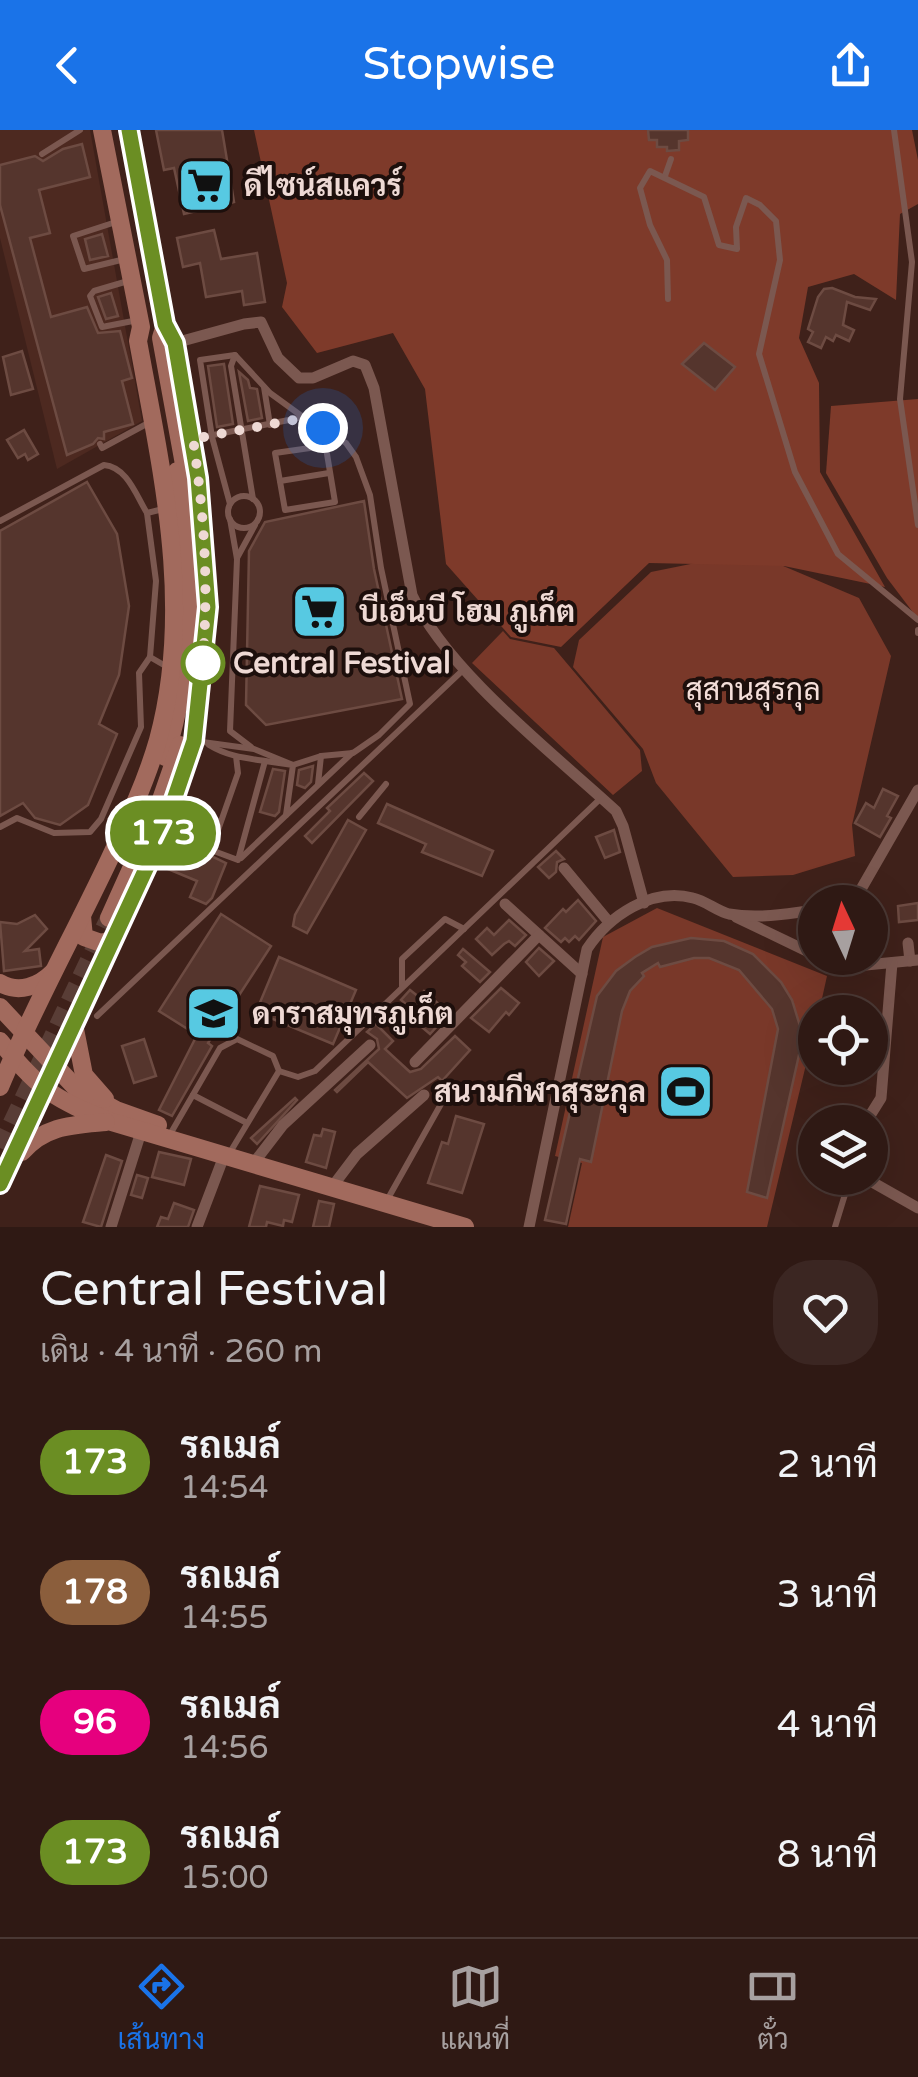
<!DOCTYPE html>
<html lang="th">
<head>
<meta charset="utf-8">
<style>
	:root { --surface:#2f1914; --page:#3b2622; --text:#f1f3f6; --muted:#a7a0a0; --line:#4a3834; --accent:#1a73e8 }
	body { margin:0; font-family:"Varela Round",Sarabun,sans-serif; background:var(--page); color:var(--text); height:100vh; display:flex; flex-direction:column; font-size:38px; white-space:nowrap }
	* { box-sizing:border-box; margin:0 }
	p { font-size:32px; color:var(--muted) }
	.icon { flex:none; width:55px; height:55px; fill:none; stroke:currentColor; stroke-width:2; stroke-linecap:round; stroke-linejoin:round }
	.map { position:relative; height:1097px; overflow:hidden }
	.panel { display:flex; flex-direction:column; background:var(--surface); flex:1 }
	.panel>* { flex:none }
	.badge { padding:0 20px; border-radius:32px; font-size:35px; line-height:65px }
	.needle { width:65px; rotate:356deg }
	.tools { position:absolute; left:798px; top:755px; display:grid; gap:20px }
	.tools a { display:grid; place-items:center; width:90px; height:90px; border-radius:50%; background:var(--surface); box-shadow:0 10px 40px #0002,0 0 0 2px var(--line); font-size:50px }
	.you { position:absolute; width:50px; height:50px; margin:-25px; border:8px solid #fff; border-radius:50%; background:#1a73e8; box-shadow:0 0 0 15px #1a73e833 }
	.map>.badge { position:absolute; translate:-50% -50%; box-shadow:0 0 0 5px #fff }
	.round { display:grid; place-items:center; flex:none; width:105px; height:105px; border-radius:40px; background:var(--page) }
	.overview { display:flex; align-items:center; justify-content:space-between; height:170px; padding:0 40px }
	h1 { font-size:48px; font-weight:600; line-height:75px }
	ul { padding:0; list-style:none }
	li { display:flex; align-items:center; gap:30px; height:130px; padding:0 40px }
	li div { flex:1 }
	li b { display:block; font-size:38px }
	li em { font-style:normal }
	li .badge { min-width:110px; font-weight:700; text-align:center }
	header { display:flex; justify-content:space-between; align-items:center; height:130px; padding:0 40px; background:var(--accent); color:#fff; font-size:45px; font-weight:600 }
	.menu { display:flex; justify-content:space-around; align-items:center; height:140px; border-top:2px solid var(--line); background:var(--surface); font-size:28px; color:var(--muted) }
	.menu a { display:grid; justify-items:center; gap:5px }
	.menu .active { color:var(--accent) }
	.map>svg:first-child { display:block }
	.built { fill:#4d2920 }
	.green { fill:#793829 }
	.forest { fill:#7e3a2a }
	.building { fill:#55352d; stroke:#6d4b42; stroke-width:2.5 }
	.lines { fill:none; stroke-linecap:round; stroke-linejoin:round }
	.secondary-tunnel { stroke:#593d36; stroke-width:18; stroke-dasharray:18 9; stroke-linecap:butt }
	.lane { stroke:#7b5850; stroke-width:6 }
	.street { stroke:#7b5850; stroke-width:11 }
	.secondary { stroke:#a26a5d; stroke-width:18 }
	.line-casing { stroke:#fff; stroke-width:22 }
	.line { stroke:#6b8e23; stroke-width:15 }
	.walk { stroke:#eed9d4; stroke-width:10; stroke-dasharray:0 18 }
	.stop-dot { fill:#fff; stroke:#6b8e23; stroke-width:5 }
	.labels { text-anchor:middle; stroke-width:8; stroke-linejoin:round; paint-order:stroke }
	.poi-label { font-size:30px; font-weight:bold; fill:#eed9d4; stroke:#1d0f0c; text-anchor:start }
	.stop-label { font-size:30px; font-weight:bold; fill:#eed9d4; stroke:#1d0f0c; text-anchor:start }
	.park-label { font-size:30px; fill:#f4ded9; stroke:#1d0f0c }
</style>
</head>
<body>
<header><svg class="icon" aria-label="back" viewBox="0 0 24 24"><path d="M15 5l-7 7 7 7"/></svg>Stopwise<svg class="icon" aria-label="share" viewBox="0 0 24 24"><path d="M12 15V3M7 8l5-5 5 5M5 13v7h14v-7"/></svg></header>
<div class="map">
<svg width="918" height="1097" viewBox="0 0 918 1097">
	<rect width="100%" height="100%" fill="#3f211a"/>
	<polygon class="built" points="0,0 90,0 142,291 57,339 0,108"/>
	<g class="green">
		<polygon points="750,422 859,468 891,526 852,695 855,726 793,745 733,747 656,653 643,619 573,537 579,510 651,442"/>
		<polygon points="503,501 510,509 554,518 640,620 642,641 613,665 472,533"/>
		<polygon points="657,778 827,846 819,882 815,882 815,897 767,1097 568,1097 582,1033 555,1026 603,807"/>
	</g>
	<g class="forest">
		<polygon points="254,0 912,0 918,30 918,74 900,84 896,170 854,144 808,157 799,208 819,253 820,342 885,457 784,436 649,433 561,517 511,507 446,434 425,259 393,203 317,223 282,177 287,153"/>
		<polygon points="918,269 918,489 887,448 826,343 831,276"/>
	</g>
	<g class="building">
		<polygon points="156,0 222,0 234,72 184,84 174,38 164,40"/>
		<polygon points="648,0 688,0 688,10 679,11 679,20 667,21 667,17 657,17 657,10 649,10"/>
		<polygon points="82,14 90,47 39,60 50,103 30,108 51,187 87,177 98,203 120,201 132,248 122,251 133,294 104,302 104,309 98,308 93,314 67,325 0,75 0,35 35,26 43,31 63,19"/>
		<polygon points="214,100 221,129 257,123 265,172 244,175 242,161 206,167 200,133 183,137 177,108"/>
		<polygon points="102,104 108,126 90,130 85,109"/>
		<polygon points="832,158 855,167 876,169 870,180 847,172 843,195 854,200 849,211 836,205 833,211 826,207 821,218 808,212 813,202 808,199 818,167 824,159"/>
		<polygon points="111,163 118,186 106,189 98,167"/>
		<polygon points="704,213 735,237 715,260 682,234"/>
		<polygon points="22,221 33,259 11,265 3,227"/>
		<polygon points="224,234 233,294 217,297 208,236"/>
		<polygon points="239,242 248,250 250,258 257,259 262,288 248,291"/>
		<polygon points="24,300 38,324 28,330 25,324 18,328 7,310"/>
		<polygon points="87,352 117,404 129,476 119,545 99,594 117,604 88,675 60,695 35,688 23,673 0,686 0,401"/>
		<polygon points="364,371 374,439 402,569 266,595 246,575 249,421 265,392"/>
		<polygon points="313,636 311,652 305,658 297,655 299,640"/>
		<polygon points="273,639 285,641 279,682 275,686 260,682"/>
		<polygon points="364,643 373,651 312,713 305,706 330,681 327,678"/>
		<polygon points="883,659 898,666 887,686 891,688 880,707 855,693 866,673 874,678"/>
		<polygon points="387,674 493,721 482,746 422,722 426,714 378,693"/>
		<polygon points="348,690 366,700 307,803 293,796 295,785"/>
		<polygon points="614,700 620,722 605,728 596,707"/>
		<polygon points="180,711 226,733 212,768 206,774 190,767 197,751 168,739"/>
		<polygon points="556,721 564,729 557,732 556,742 549,748 538,737"/>
		<polygon points="578,770 596,791 579,810 575,806 569,812 565,808 561,812 545,798 563,779 566,782"/>
		<polygon points="918,773 918,790 899,792 898,776"/>
		<polygon points="221,784 271,816 208,913 212,916 172,986 159,980 197,905 159,881"/>
		<polygon points="35,785 47,799 25,821 39,819 41,836 4,841 0,792 17,794"/>
		<polygon points="509,790 526,805 515,816 509,811 504,814 492,825 476,809 487,798 494,805"/>
		<polygon points="691,808 724,811 753,824 781,852 792,870 800,896 801,916 767,1068 747,1062 778,899 772,879 739,840 709,828 694,828 660,837 658,833 642,843 644,846 630,861 622,881 591,1032 580,1029 566,1094 545,1090 597,866 616,841 635,827 652,817"/>
		<polygon points="539,818 554,831 539,846 526,832"/>
		<polygon points="463,819 490,842 480,852 462,836 466,832 458,825"/>
		<polygon points="279,827 356,860 333,914 256,882"/>
		<polygon points="501,858 519,873 509,885 506,882 489,902 471,888"/>
		<polygon points="410,860 419,867 424,861 449,883 430,904 403,881 408,876 401,870"/>
		<polygon points="376,894 393,911 385,919 410,942 421,939 455,906 470,920 442,951 438,947 407,968 368,932 337,962 335,960 379,919 377,909 367,902"/>
		<polygon points="144,909 156,946 134,953 122,916"/>
		<polygon points="295,968 297,970 257,1014 251,1008"/>
		<polygon points="456,986 484,994 462,1063 428,1053 442,1012 448,1014"/>
		<polygon points="323,999 335,1002 326,1038 306,1032 314,1005 321,1006"/>
		<polygon points="159,1022 191,1029 184,1055 152,1047"/>
		<polygon points="106,1025 122,1031 101,1097 83,1092"/>
		<polygon points="137,1045 148,1048 142,1068 131,1065"/>
		<polygon points="260,1056 299,1065 292,1092 284,1090 283,1096 267,1092 266,1097 249,1097"/>
		<polygon points="319,1071 334,1074 329,1097 313,1097"/>
		<polygon points="174,1073 194,1080 188,1097 157,1097 161,1087 168,1089"/>
	</g>
	<g class="lines">
		<polyline class="secondary-tunnel" points="0,1018 109,788"/>
		<g class="lane">
			<polyline points="894,0 912,132 900,269 918,395"/>
			<polyline points="42,24 80,0"/>
			<polyline points="665,46 671,29"/>
			<polyline points="119,91 73,106 84,139 125,129"/>
			<polyline points="128,151 94,161 90,166 102,197 138,190"/>
			<polyline points="668,169 667,130 650,95 640,58 650,41 704,67 719,115 737,119 736,97 746,68 760,75 776,91 780,130 759,224 795,342 838,424 918,490"/>
			<polyline points="235,225 231,236 253,369"/>
			<polyline points="264,257 270,295"/>
			<polyline points="323,300 335,372 285,380 275,323 324,316"/>
			<polyline points="193,309 304,287 346,313 356,327 370,365 381,438 410,574 379,605 353,623 321,626 293,635 254,619 195,611"/>
			<polyline points="100,314 102,318 152,291"/>
			<polyline points="280,351 329,343"/>
			<circle cx="244" cy="382" r="16"/>
			<polyline points="230,374 212,307 200,230 235,225 270,263 303,287"/>
			<polyline points="147,383 156,451 150,527 169,538"/>
			<polyline points="230,389 237,429 230,601 251,617"/>
			<path d="M0 391 104 335C127 337 136 365 147 383L163 379"/>
			<polyline points="237,428 255,395"/>
			<polyline points="918,500 918,503"/>
			<path d="M209 615C227 626 244 628 265 631L238 730 211 720 238 643 236 626"/>
			<polyline points="265,631 293,635 286,685"/>
			<polyline points="318,654 321,626"/>
			<polyline points="359,687 386,654"/>
			<polyline points="0,697 17,688 54,703 90,702 101,689 141,597 139,543 150,527"/>
			<polyline points="241,728 352,623"/>
			<polyline points="402,856 402,829 445,789 464,799"/>
			<polyline points="97,886 463,540"/>
			<polyline points="279,941 298,947 315,941 600,669"/>
			<polyline points="193,965 247,993"/>
			<polyline points="172,1001 220,918 237,909 273,926 279,941 229,1024"/>
			<polyline points="386,1072 441,974"/>
			<polyline points="835,1097 850,1048"/>
		</g>
		<g class="street">
			<path d="M175 213 244 194 261 192 278 228 299 248H313L353 231 365 235 374 258 412 465C447 541 553 623 616 681L623 696 644 773"/>
			<polyline points="564,738 608,791"/>
			<polyline points="838,772 860,761 918,660"/>
			<polyline points="505,774 582,844"/>
			<polyline points="736,787 815,825"/>
			<polyline points="908,813 910,831"/>
			<polyline points="822,828 866,835 918,830"/>
			<polyline points="415,932 539,805"/>
			<polyline points="866,992 881,968 892,833"/>
			<polyline points="253,1034 283,995 370,915"/>
			<polyline points="865,1048 918,1078"/>
			<polyline points="332,1057 357,1024 424,965"/>
			<polyline points="111,1097 141,1002"/>
			<polyline points="197,1097 224,1026"/>
			<path d="M529 1097 587 819C609 786 651 757 693 768 706 771 717 781 729 784 757 789 788 784 815 780"/>
		</g>
		<g class="secondary">
			<polyline points="165,195 161,208 187,351"/>
			<path d="M165 627C194 536 195 434 177 341"/>
			<polyline points="82,786 84,807 101,813 112,810"/>
			<polyline points="109,788 157,681 180,615"/>
			<path d="M0 853C19 864 39 856 53 842"/>
			<polyline points="0,877 76,958 116,980 158,995"/>
			<polyline points="74,894 84,945 105,969"/>
			<path d="M0 911C39 960 54 969 112 992L465 1097"/>
			<path d="M0 957C32 880 73 806 109 730 127 692 146 652 158 610 194 477 162 343 138 211L141 197 102 0"/>
			<path d="M22 1022C45 995 73 995 106 992"/>
			<polyline points="0,1054 163,702 194,611 208,477 199,349 175,213 165,194 129,0"/>
		</g>
	</g>
	<g class="lines">
		<defs>
			<polyline id="line" points="0,1054 163,702 194,611 208,477 198,348 175,213 165,194 129,0"/>
		</defs>
		<use href="#line" class="line-casing"/>
		<use href="#line" class="line"/>
		<path class="walk" d="M203 533 202 541C209 460 205 390 193 309L304 288 323 298"/>
	</g>
	<defs>
		<symbol id="supermarket-square" viewBox="-11 -11 22 22"><rect x="-9" y="-9" width="18" height="18" rx="4" fill="#57c9e2" stroke="#1d0f0c"/><path d="M-6-5.5h2.5l.6 2H6L4.5 2H-2.5L-4.4-4H-6ZM-1.5 3.2a1.3 1.3 0 1 0 .1 0ZM3 3.2a1.3 1.3 0 1 0 .1 0Z" fill="#111"/></symbol>
		<symbol id="school-square" viewBox="-11 -11 22 22"><rect x="-9" y="-9" width="18" height="18" rx="4" fill="#57c9e2" stroke="#1d0f0c"/><path d="M0-5L7-2L0 1L-7-2ZM-4 1L0 2.5L4 1V4Q0 6-4 4Z" fill="#111"/></symbol>
		<symbol id="stadium-square" viewBox="-11 -11 22 22"><rect x="-9" y="-9" width="18" height="18" rx="4" fill="#57c9e2" stroke="#1d0f0c"/><path d="M0-5a6.5 5 0 1 0 0 10a6.5 5 0 1 0 0-10ZM-3.5-1.8h7v3.6h-7Z" fill="#111"/></symbol>
	</defs>
	<g fill-rule="evenodd">
		<use href="#supermarket-square" x="174" y="24" width="63" height="63"/>
		<use href="#supermarket-square" x="288" y="450" width="63" height="63"/>
		<use href="#school-square" x="182" y="852" width="63" height="63"/>
		<use href="#stadium-square" x="654" y="930" width="63" height="63"/>
	</g>
	<circle class="stop-dot" cx="203" cy="533" r="20"/>
	<g class="labels">
		<g class="poi-label">
			<text x="244" y="66">ดีไซน์สแควร์</text>
			<text x="359" y="492">บีเอ็นบี โฮม ภูเก็ต</text>
			<text x="252" y="894">ดาราสมุทรภูเก็ต</text>
			<text x="646" y="972" text-anchor="end">สนามกีฬาสุระกุล</text>
		</g>
		<g class="stop-label">
			<text x="233" y="543">Central Festival</text>
		</g>
		<g class="park-label">
			<text x="753" y="570">สุสานสุรกุล</text>
		</g>
	</g>
</svg>
<div class="tools">
<a><svg class="needle" viewBox="-14 -14 28 28"><path d="M0-13l5 13h-10z" fill="#e53935"/><path d="M0 13l5-13h-10z" fill="#a7a0a0"/></svg></a>
<a><svg class="icon" aria-label="locate" viewBox="0 0 24 24"><circle cx="12" cy="12" r="6"/><path d="M12 2v4M12 18v4M2 12h4M18 12h4"/></svg></a>
<a><svg class="icon" aria-label="layers" viewBox="0 0 24 24"><path d="M12 4l9 5-9 5-9-5zM3 14l9 5 9-5"/></svg></a>
</div>
<div class="you" style="left:323px;top:298px"></div>
<b class="badge" style="left:163px;top:703px;background:#6b8e23;color:#fff">173</b>
</div>
<section class="panel">
<div class="overview"><div><h1>Central Festival</h1><p>เดิน · 4 นาที · 260 m</p></div><a class="round"><svg class="icon" aria-label="heart" viewBox="0 0 24 24"><path d="M12 20l-8-8c-3-5 5-10 8-4 3-6 11-1 8 4z"/></svg></a></div>
<ul>
<li><span class="badge" style="background:#6b8e23;color:#fff">173</span><div><b>รถเมล์</b><p>14:54</p></div><em>2 นาที</em></li>
<li><span class="badge" style="background:#8b5e3c;color:#fff">178</span><div><b>รถเมล์</b><p>14:55</p></div><em>3 นาที</em></li>
<li><span class="badge" style="background:#e6007e;color:#fff">96</span><div><b>รถเมล์</b><p>14:56</p></div><em>4 นาที</em></li>
<li><span class="badge" style="background:#6b8e23;color:#fff">173</span><div><b>รถเมล์</b><p>15:00</p></div><em>8 นาที</em></li>
</ul>
</section>
<nav class="menu">
<a class="active"><svg class="icon" aria-label="directions" viewBox="0 0 24 24"><path d="M12 3l9 9-9 9-9-9zM9 14v-3h6M13 9l2 2-2 2"/></svg>เส้นทาง</a>
<a><svg class="icon" aria-label="map" viewBox="0 0 24 24"><path d="M3 6l6-2 6 2 6-2v14l-6 2-6-2-6 2zM9 4v14M15 6v14"/></svg>แผนที่</a>
<a><svg class="icon" aria-label="tickets" viewBox="0 0 24 24"><path d="M3 7h18v10H3zM15 7v10"/></svg>ตั๋ว</a>
</nav>
</body>
</html>
